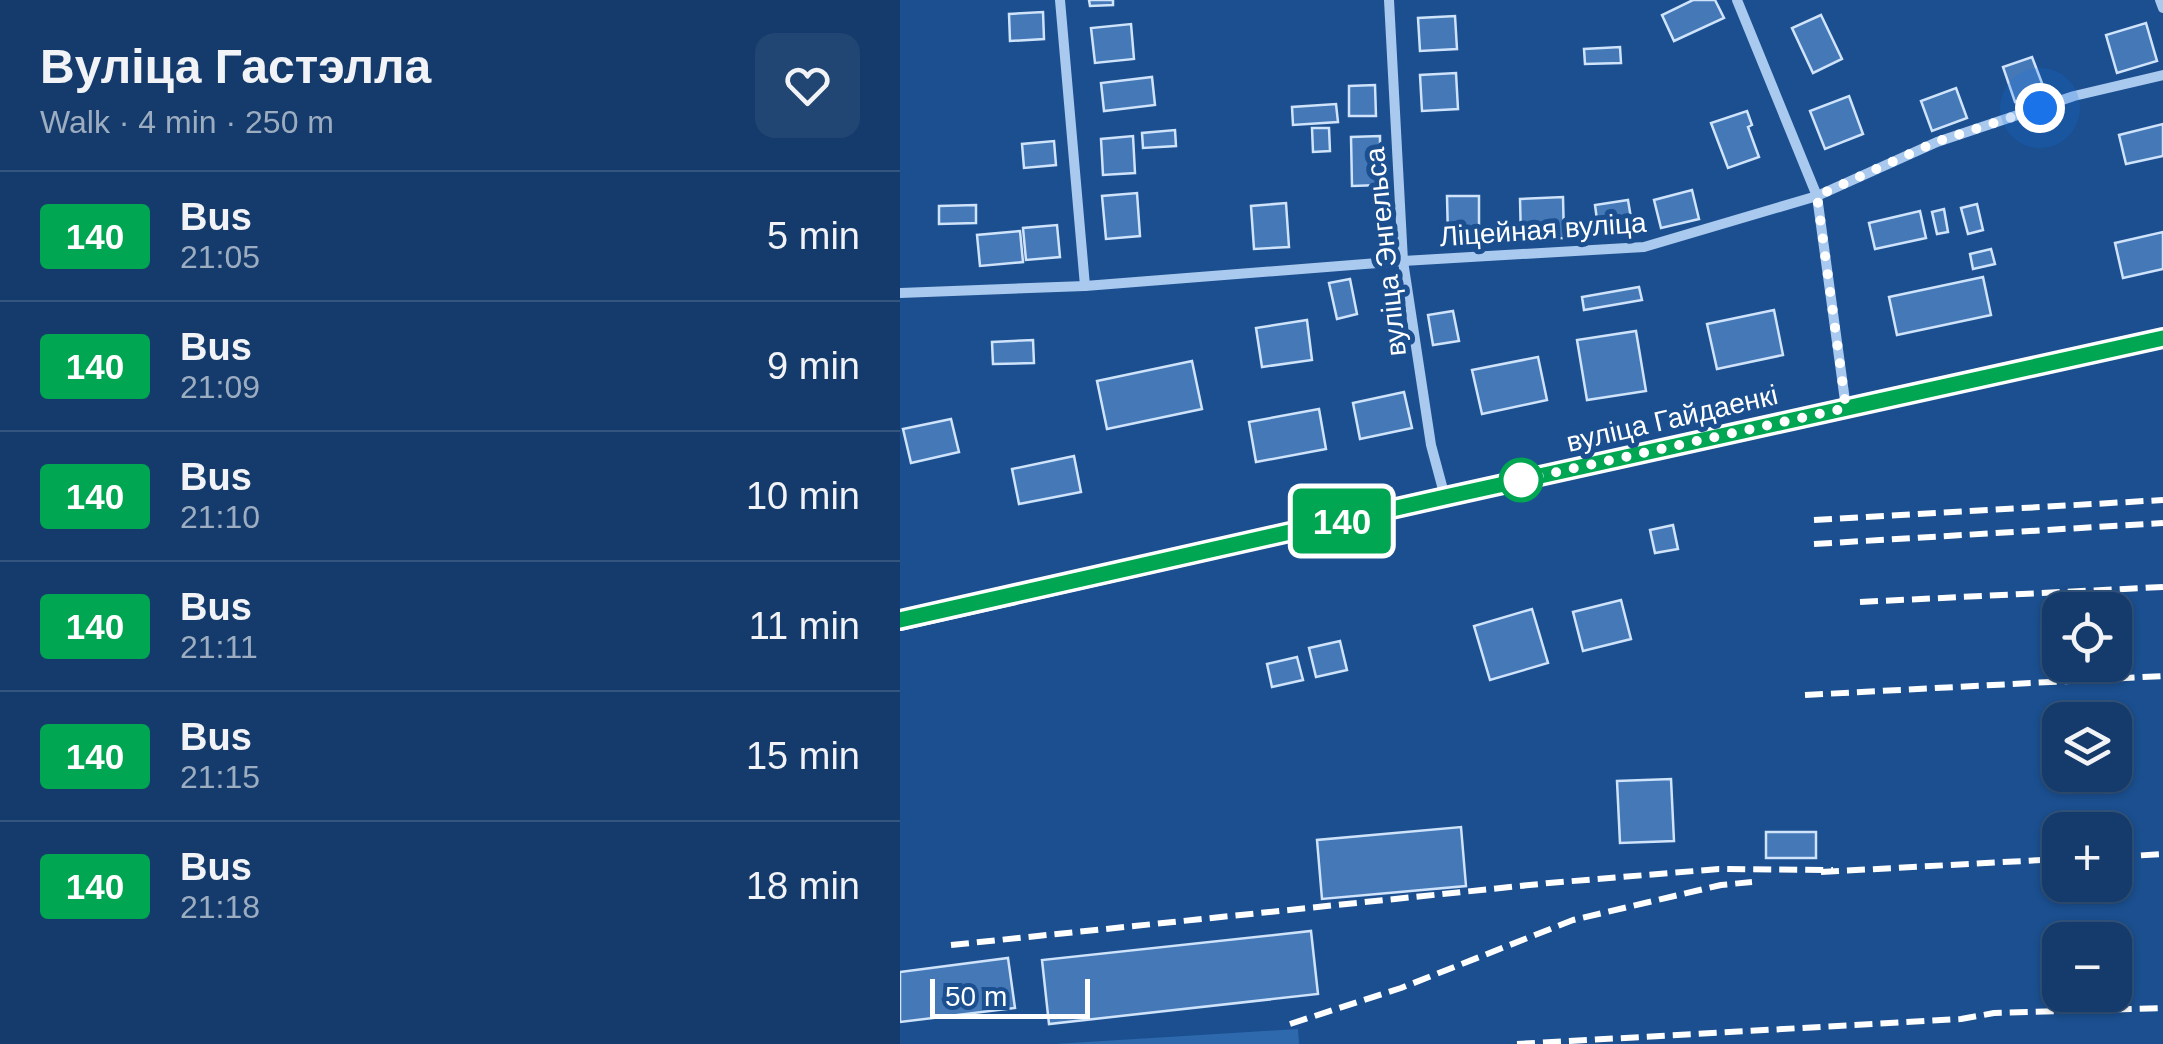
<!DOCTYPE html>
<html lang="en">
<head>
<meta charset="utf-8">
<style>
	:root { --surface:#143b6b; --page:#214673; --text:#f1f3f6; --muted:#9dadc1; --line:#33557e }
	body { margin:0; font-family:Arial,sans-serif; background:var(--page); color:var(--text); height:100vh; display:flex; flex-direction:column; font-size:38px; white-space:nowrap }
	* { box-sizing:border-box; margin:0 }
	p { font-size:32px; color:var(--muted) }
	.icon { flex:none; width:55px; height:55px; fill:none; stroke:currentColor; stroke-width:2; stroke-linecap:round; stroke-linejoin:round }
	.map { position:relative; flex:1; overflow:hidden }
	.sheet { display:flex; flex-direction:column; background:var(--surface); width:900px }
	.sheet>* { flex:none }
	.badge { padding:0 20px; border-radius:8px; font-size:35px; line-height:65px }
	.buttons { position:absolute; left:1142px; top:592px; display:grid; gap:20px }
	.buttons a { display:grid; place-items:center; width:90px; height:90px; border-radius:20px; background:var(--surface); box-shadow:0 2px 8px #0004,0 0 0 2px var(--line); font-size:50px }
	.scale { position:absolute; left:30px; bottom:25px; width:160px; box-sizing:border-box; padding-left:10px; border:5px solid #fff; border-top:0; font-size:28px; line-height:35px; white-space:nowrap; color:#fff; -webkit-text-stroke:8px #1b4f8f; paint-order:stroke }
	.you { position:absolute; width:50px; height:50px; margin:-25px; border:8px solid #fff; border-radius:50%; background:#1a73e8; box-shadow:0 0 0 15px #1a73e833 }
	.map>.badge { position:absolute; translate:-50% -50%; box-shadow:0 0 0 5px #fff }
	.round { display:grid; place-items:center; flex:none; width:105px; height:105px; border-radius:20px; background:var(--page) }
	.overview { display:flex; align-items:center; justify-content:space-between; height:170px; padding:0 40px }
	h1 { font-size:48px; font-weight:700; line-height:75px }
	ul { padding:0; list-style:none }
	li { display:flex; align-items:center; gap:30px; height:130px; padding:0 40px; border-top:2px solid var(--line) }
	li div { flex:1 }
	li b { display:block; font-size:38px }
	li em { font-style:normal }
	li .badge { min-width:110px; font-weight:700; text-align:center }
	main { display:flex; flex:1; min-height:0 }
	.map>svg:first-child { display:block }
	.green { fill:#2e69ad }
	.building { fill:#4478b7; stroke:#cfe3fa; stroke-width:2.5 }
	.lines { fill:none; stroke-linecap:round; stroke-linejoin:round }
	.street { stroke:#a9c9ee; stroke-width:10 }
	.secondary { stroke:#d6e6fa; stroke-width:20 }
	.rail { stroke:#fff; stroke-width:6; stroke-dasharray:18 8; stroke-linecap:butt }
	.line-casing { stroke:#fff; stroke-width:22 }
	.line { stroke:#00a651; stroke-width:15 }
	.walk { stroke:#fff; stroke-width:10; stroke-dasharray:0 18 }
	.stop-dot { fill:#fff; stroke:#00a651; stroke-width:5 }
	.labels { text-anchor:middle; stroke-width:10; stroke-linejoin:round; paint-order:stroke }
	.street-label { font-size:28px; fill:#fff; stroke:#1b4f8f }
</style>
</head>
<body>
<main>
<section class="sheet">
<div class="overview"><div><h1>Вуліца Гастэлла</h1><p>Walk · 4 min · 250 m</p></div><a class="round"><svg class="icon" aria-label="heart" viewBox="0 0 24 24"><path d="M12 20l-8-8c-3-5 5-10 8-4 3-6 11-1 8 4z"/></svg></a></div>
<ul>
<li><span class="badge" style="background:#00a651;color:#fff">140</span><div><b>Bus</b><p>21:05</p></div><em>5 min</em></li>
<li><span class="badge" style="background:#00a651;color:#fff">140</span><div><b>Bus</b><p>21:09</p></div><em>9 min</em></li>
<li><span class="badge" style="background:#00a651;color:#fff">140</span><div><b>Bus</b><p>21:10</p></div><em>10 min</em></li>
<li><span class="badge" style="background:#00a651;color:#fff">140</span><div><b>Bus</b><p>21:11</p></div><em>11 min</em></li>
<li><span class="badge" style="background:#00a651;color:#fff">140</span><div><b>Bus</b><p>21:15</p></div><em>15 min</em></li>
<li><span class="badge" style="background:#00a651;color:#fff">140</span><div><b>Bus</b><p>21:18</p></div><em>18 min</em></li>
</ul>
</section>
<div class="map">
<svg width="1263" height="1044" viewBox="0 0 1263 1044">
	<rect width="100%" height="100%" fill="#1b4f8f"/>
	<polygon class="green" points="398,1029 399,1044 155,1044"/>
	<g class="building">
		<polygon points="189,0 213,0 213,5 190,6"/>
		<polygon points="793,0 815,0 824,18 774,41 762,15"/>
		<polygon points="143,12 144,39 110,41 109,14"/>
		<polygon points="921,15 942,59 913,73 892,28"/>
		<polygon points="555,16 557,49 520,51 518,18"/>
		<polygon points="1246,23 1257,61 1217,73 1206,35"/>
		<polygon points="231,24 234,59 195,63 191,28"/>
		<polygon points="720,47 721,63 685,64 684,49"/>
		<polygon points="1132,57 1145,91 1115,102 1103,67"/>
		<polygon points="556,73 558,109 522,111 520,75"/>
		<polygon points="252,77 255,105 204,111 201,83"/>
		<polygon points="475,85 476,116 449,116 449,86"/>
		<polygon points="1056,88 1067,118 1032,131 1021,101"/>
		<polygon points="949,96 963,134 925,149 910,111"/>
		<polygon points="436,104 438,122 393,125 392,107"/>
		<polygon points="847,111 852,125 848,127 859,157 828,168 811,123"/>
		<polygon points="1263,124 1263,156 1226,164 1219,135"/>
		<polygon points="412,128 429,128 430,151 413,152"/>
		<polygon points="275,130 276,146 243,148 242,133"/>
		<polygon points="233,136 235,173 203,175 201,139"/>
		<polygon points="480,136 480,185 452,186 451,137"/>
		<polygon points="154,141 156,165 124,168 122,144"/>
		<polygon points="792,190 799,219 761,228 754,200"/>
		<polygon points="237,193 240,236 206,239 202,196"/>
		<polygon points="547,196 579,196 579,236 548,237"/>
		<polygon points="663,197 664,238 621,239 620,199"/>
		<polygon points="728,200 733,230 699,235 695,205"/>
		<polygon points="386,203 389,247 354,249 351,206"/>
		<polygon points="1077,204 1083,230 1068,234 1061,208"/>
		<polygon points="76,205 76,223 39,224 39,206"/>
		<polygon points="1044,209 1048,232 1037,234 1032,212"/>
		<polygon points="1020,211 1026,238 975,249 969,223"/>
		<polygon points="157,225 160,257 126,260 123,228"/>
		<polygon points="120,231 123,262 80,266 77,235"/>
		<polygon points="1263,232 1263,269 1223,278 1215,243"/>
		<polygon points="1091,249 1095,264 1073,269 1070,254"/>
		<polygon points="1083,277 1091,315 997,335 989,297"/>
		<polygon points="450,279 457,314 437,319 429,283"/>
		<polygon points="739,287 742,300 684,310 682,297"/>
		<polygon points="874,310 883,355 817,369 807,324"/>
		<polygon points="553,311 559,341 533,345 528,315"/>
		<polygon points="407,320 412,360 362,367 356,328"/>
		<polygon points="736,331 746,391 687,400 677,340"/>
		<polygon points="133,340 134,363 93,364 92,342"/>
		<polygon points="638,357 647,400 582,414 572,370"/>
		<polygon points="292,361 302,409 207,429 197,381"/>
		<polygon points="504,392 512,428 460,439 453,403"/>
		<polygon points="419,409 426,449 356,462 349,422"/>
		<polygon points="51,419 59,452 11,463 3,429"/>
		<polygon points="174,456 181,492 119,504 112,469"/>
		<polygon points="773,525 778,549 755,553 750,530"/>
		<polygon points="721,600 731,639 683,651 673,612"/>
		<polygon points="632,609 648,663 590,680 574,626"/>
		<polygon points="440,641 447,670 416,677 409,648"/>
		<polygon points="397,657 403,680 372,687 367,664"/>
		<polygon points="771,779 774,841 720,843 717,781"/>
		<polygon points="561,827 566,886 422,899 417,840"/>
		<rect x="866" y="832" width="50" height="26"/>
		<polygon points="411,931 418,994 149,1024 142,960"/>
		<polygon points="108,958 115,1008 0,1022 0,972"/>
	</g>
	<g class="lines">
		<g class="street">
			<polyline points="160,0 185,286"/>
			<polyline points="489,0 503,261 531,445 545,497"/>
			<polyline points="837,0 917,196 946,408"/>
			<polyline points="1260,0 1263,8"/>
			<polyline points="0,293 185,286 503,261 744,247 917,196 1037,142 1174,96 1263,75"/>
		</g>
		<polyline class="secondary" points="0,621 545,497 1263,338"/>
		<g class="rail">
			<polyline points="914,520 1263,500"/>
			<polyline points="914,544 1263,523"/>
			<polyline points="960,602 1263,587"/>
			<polyline points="905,695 1263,676"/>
			<polyline points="1215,857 1263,854"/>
			<polyline points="921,872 1160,859"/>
			<polyline points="51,945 649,883 819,869 933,870"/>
			<polyline points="390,1024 501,988 673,920 821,885 852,882"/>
			<polyline points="617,1044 1061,1019 1094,1013 1263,1008"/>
		</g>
	</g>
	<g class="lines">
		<defs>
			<polyline id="line" points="0,620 545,497 1263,338"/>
		</defs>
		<use href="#line" class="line-casing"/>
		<use href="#line" class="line"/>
		<polyline class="walk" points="621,480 946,408 917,196 1036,142 1140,108"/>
	</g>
	<circle class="stop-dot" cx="621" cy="480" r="20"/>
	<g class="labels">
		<g class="street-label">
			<text transform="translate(643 229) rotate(-4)" y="10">Ліцейная вуліца</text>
			<text transform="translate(485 252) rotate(-96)" y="10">вуліца Энгельса</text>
			<text transform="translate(772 418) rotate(-13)" y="10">вуліца Гайдаенкі</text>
		</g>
	</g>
</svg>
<div class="buttons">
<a><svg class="icon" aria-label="locate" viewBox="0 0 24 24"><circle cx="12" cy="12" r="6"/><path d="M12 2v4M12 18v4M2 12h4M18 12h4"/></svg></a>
<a><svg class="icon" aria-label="layers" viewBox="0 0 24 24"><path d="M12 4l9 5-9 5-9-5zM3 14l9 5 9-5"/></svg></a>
<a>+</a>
<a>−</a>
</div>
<div class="scale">50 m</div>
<div class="you" style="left:1140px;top:108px"></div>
<b class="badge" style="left:442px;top:521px;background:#00a651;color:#fff">140</b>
</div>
</main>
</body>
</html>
